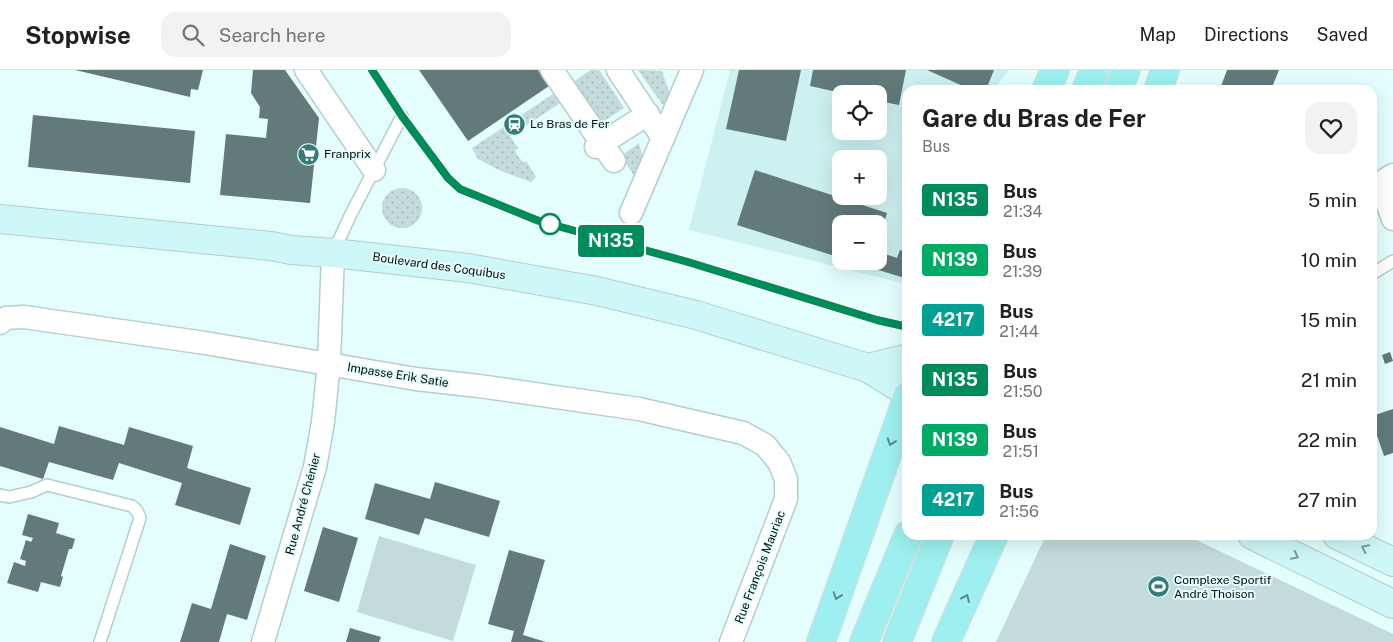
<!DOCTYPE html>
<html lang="en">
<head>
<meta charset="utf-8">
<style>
	:root { --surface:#fff; --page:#f2f2f2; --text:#202124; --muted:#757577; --line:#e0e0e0 }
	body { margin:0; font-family:"Public Sans",sans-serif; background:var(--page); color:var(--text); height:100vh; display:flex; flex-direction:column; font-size:19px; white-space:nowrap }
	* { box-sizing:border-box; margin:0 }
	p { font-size:16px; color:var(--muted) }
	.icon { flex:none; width:28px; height:28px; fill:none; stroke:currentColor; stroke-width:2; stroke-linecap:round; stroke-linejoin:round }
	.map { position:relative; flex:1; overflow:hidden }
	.details { position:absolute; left:902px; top:15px; width:475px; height:455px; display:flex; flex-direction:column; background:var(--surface); border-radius:15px; box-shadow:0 5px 20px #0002 }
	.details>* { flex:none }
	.badge { padding:0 10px; border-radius:4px; font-size:18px; line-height:32px }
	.tools { position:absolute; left:832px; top:15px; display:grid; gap:10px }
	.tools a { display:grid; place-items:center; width:55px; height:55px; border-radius:10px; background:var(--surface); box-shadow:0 5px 20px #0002; font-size:25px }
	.map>.badge { position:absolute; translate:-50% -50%; box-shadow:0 0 0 2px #fff }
	.round { display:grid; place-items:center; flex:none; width:52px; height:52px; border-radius:15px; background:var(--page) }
	.summary { display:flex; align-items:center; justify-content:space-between; height:85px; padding:0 20px }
	h1 { font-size:24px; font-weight:700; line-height:38px }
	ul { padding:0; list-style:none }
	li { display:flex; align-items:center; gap:15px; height:60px; padding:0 20px }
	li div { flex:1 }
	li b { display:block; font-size:19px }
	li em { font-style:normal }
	li .badge { min-width:55px; font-weight:700; text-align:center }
	header { display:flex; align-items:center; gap:30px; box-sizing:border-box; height:70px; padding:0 25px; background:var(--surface); border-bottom:1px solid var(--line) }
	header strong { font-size:24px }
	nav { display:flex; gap:28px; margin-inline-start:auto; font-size:18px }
	.search { width:350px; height:45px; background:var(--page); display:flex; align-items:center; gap:12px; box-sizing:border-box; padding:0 18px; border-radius:15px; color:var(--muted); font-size:19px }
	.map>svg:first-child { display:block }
	.built { fill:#cdf1f0; fill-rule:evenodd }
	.grass { fill:url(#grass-dots) }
	.park { fill:#c3dbda }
	.building { fill:#627b7a }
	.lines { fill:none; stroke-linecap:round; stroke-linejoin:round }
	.lane-casing { stroke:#b4cecd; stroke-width:14 }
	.street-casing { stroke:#b4cecd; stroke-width:25 }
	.secondary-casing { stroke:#b4cecd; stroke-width:30 }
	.primary-casing { stroke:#dcdddd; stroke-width:30 }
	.lane { stroke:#fff; stroke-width:11 }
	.street { stroke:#fff; stroke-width:22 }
	.secondary { stroke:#cef7f7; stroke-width:28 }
	.primary { stroke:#9eefef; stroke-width:28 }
	.oneway { stroke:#598989 }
	.oneway2 { stroke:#7e9999 }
	.line-casing { stroke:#fff; stroke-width:11 }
	.line { stroke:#008b5a; stroke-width:8 }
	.stop-dot { fill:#fff; stroke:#008b5a; stroke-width:2.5 }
	.labels { text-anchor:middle; stroke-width:4; stroke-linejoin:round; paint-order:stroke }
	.poi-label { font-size:12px; fill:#050d0d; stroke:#e3fefd; text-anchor:start }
	.street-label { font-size:12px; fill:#050d0d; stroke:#e3fefd }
</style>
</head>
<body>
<header>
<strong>Stopwise</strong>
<div class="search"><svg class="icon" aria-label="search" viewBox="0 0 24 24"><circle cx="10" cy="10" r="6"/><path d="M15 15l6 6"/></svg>Search here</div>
<nav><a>Map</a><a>Directions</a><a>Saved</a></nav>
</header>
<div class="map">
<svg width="1393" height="572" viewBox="0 0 1393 572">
	<defs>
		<pattern id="grass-dots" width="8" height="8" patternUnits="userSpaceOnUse" patternTransform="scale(1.25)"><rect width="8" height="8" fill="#c3dbda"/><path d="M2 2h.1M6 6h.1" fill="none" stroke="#a6bbba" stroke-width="1.8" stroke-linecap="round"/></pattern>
	</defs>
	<rect width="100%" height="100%" fill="#e3fefd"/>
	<path class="built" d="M730 0H1009L994 20H908L906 214 689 160ZM841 24H879V61H841ZM841 89H879V126H841ZM841 154H879V191H841Z"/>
	<g class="grass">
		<polygon points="591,0 599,0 624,38 601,53 573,12"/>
		<polygon points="638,0 662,1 672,31 666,36 662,34"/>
		<polygon points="556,22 562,32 510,66 518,78 515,81 523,93 526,91 536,107 531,112 499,100 478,89 472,78"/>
		<polygon points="639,73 643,88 637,110 621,86"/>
		<circle cx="402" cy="138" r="20"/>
	</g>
	<g class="park">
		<polygon points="1046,465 1186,465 1393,564 1393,572 996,572"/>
		<polygon points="379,466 476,495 453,571 357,542"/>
	</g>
	<g class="building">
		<polygon points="75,0 203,0 198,20 191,19 190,27"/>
		<polygon points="253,0 285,0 319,48 310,133 220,125 226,64 266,68 268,49 259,48 260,37 251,23"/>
		<polygon points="419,0 538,0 549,16 468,71"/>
		<polygon points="739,0 801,0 786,71 726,59"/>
		<polygon points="813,0 906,0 899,35 879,31 879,24 846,24 810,16"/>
		<polygon points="927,0 994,0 986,20 972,20"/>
		<polygon points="1227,0 1279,0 1273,15 1286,20 1222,20 1220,19"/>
		<polygon points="33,45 195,61 190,113 28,97"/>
		<polygon points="755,100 887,143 879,170 879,154 841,154 841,188 737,155"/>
		<polygon points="900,180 908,183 908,209 852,192 879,191 879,182 897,188"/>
		<polygon points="1390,282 1393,291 1385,294 1382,285"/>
		<polygon points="1393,339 1393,383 1384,386 1372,351 1372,346"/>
		<polygon points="59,356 124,375 129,357 193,376 187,398 251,418 240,455 175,435 182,413 119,393 113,410 49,392 43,409 0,396 0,357 54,374"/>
		<polygon points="435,412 500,431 489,467 425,448 419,465 365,449 375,413 430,429"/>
		<polygon points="28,444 59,453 56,463 75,469 72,479 69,479 61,506 63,507 60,517 41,512 38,522 7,513 14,492 25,496 26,491 20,489 26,470 31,472 33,468 22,465"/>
		<polygon points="323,457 358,468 339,532 304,521"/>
		<polygon points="230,474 266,486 247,550 227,544 219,572 180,572 192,533 211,539"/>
		<polygon points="509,480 545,490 523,565 546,572 511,572 514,561 488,554"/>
		<polygon points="350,558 381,567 379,572 346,572"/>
	</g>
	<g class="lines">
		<defs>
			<g id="lane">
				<polyline points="333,183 350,146 402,46"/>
				<polyline points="1372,204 1393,191"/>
				<polyline points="0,425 9,427 31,422 47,415 132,436 137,441 140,448 100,572"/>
			</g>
			<g id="street">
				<polyline points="306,0 374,100"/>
				<polyline points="552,0 614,91"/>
				<polyline points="618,0 663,68"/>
				<polyline points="596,77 648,44"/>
				<polyline points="1393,105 1380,113 1393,149"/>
				<polyline points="631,143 692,0"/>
				<polyline points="0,253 6,248 24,247 205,273 416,309 479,316 639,339 743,363 765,375 779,392 786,409 786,429 731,572"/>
				<polyline points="263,572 315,397 323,352 329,293 333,183"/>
			</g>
			<g id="secondary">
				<polyline points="0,149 271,176 291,180 333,183 468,198 597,221 696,245 868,298 908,323"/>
				<polyline points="868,298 908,288"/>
				<polyline points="1252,465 1393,534"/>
				<polyline points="1337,465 1393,492"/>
			</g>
			<g id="primary">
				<polyline points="1046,20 1055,0"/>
				<polyline points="1086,20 1094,0"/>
				<polyline points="1118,20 1126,0"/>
				<polyline points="1158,20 1165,0"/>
				<polyline points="821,572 908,326"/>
				<polyline points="864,572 908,465"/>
				<polyline points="897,572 940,465"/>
				<polyline points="946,572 994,465"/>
			</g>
		</defs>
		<use href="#lane" class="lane-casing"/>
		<use href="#street" class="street-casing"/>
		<use href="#secondary" class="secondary-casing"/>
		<use href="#primary" class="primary-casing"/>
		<use href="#lane" class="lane"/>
		<use href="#street" class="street"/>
		<use href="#secondary" class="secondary"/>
		<use href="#primary" class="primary"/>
	</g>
	<defs><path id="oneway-chevron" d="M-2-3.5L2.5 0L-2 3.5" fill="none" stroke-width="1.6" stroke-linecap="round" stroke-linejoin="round" transform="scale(1.25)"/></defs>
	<g class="oneway">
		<use href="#oneway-chevron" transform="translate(891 372) rotate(109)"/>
		<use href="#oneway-chevron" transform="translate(837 526) rotate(109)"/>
		<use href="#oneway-chevron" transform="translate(966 528) rotate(-66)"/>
	</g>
	<g class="oneway2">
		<use href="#oneway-chevron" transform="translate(1365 478) rotate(-154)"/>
		<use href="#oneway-chevron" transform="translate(1295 486) rotate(26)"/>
	</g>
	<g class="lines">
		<defs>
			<polyline id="line" points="372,0 402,46 448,108 460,119 539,151 688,192 877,250 908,257"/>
		</defs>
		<use href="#line" class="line-casing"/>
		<use href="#line" class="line"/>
	</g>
	<defs>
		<symbol id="station-disc" viewBox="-11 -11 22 22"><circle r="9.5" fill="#337c7b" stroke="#e3fefd"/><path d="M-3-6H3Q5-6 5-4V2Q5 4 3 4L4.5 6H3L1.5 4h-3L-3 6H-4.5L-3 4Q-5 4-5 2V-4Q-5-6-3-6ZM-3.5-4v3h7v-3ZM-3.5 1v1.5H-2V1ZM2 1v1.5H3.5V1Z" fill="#fff"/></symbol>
		<symbol id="supermarket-disc" viewBox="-11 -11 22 22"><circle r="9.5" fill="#337c7b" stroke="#e3fefd"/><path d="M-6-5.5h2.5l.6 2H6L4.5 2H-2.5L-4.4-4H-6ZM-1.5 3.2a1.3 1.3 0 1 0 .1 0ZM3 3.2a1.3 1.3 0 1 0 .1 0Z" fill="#fff"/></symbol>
		<symbol id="stadium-disc" viewBox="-11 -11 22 22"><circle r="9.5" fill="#337c7b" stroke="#e3fefd"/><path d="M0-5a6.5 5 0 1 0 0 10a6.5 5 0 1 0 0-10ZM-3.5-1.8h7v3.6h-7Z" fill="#fff"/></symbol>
	</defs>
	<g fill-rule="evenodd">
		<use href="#station-disc" x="502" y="42" width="25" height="25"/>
		<use href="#supermarket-disc" x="296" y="72" width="25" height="25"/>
		<use href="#stadium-disc" x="1146" y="504" width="25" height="25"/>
	</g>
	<circle class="stop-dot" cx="550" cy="154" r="10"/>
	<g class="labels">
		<g class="poi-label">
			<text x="530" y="58">Le Bras de Fer</text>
			<text x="324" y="88">Franprix</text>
			<text x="1174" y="514">Complexe Sportif<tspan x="1174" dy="14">André Thoison</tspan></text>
		</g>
		<g class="street-label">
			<text transform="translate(439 196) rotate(8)" y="4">Boulevard des Coquibus</text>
			<text transform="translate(398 305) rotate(9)" y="4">Impasse Erik Satie</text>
			<text transform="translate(303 434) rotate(-75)" y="4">Rue André Chénier</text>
			<text transform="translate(760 497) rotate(-69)" y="4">Rue François Mauriac</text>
		</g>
	</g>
</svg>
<div class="tools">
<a><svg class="icon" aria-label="locate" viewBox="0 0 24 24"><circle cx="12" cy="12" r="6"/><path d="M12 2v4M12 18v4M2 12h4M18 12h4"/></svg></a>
<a>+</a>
<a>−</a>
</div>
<b class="badge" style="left:611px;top:171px;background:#008b5a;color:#fff">N135</b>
<section class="details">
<div class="summary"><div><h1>Gare du Bras de Fer</h1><p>Bus</p></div><a class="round"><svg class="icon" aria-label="heart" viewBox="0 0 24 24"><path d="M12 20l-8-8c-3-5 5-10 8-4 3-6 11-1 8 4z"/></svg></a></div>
<ul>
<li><span class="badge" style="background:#008b5a;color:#fff">N135</span><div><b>Bus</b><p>21:34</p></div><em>5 min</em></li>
<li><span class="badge" style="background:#00ab66;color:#fff">N139</span><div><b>Bus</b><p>21:39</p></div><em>10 min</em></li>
<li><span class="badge" style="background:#00a092;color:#fff">4217</span><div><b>Bus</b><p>21:44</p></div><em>15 min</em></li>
<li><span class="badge" style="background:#008b5a;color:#fff">N135</span><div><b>Bus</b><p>21:50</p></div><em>21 min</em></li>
<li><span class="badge" style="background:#00ab66;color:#fff">N139</span><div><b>Bus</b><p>21:51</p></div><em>22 min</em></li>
<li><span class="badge" style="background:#00a092;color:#fff">4217</span><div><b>Bus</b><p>21:56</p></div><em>27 min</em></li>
</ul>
</section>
</div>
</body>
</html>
